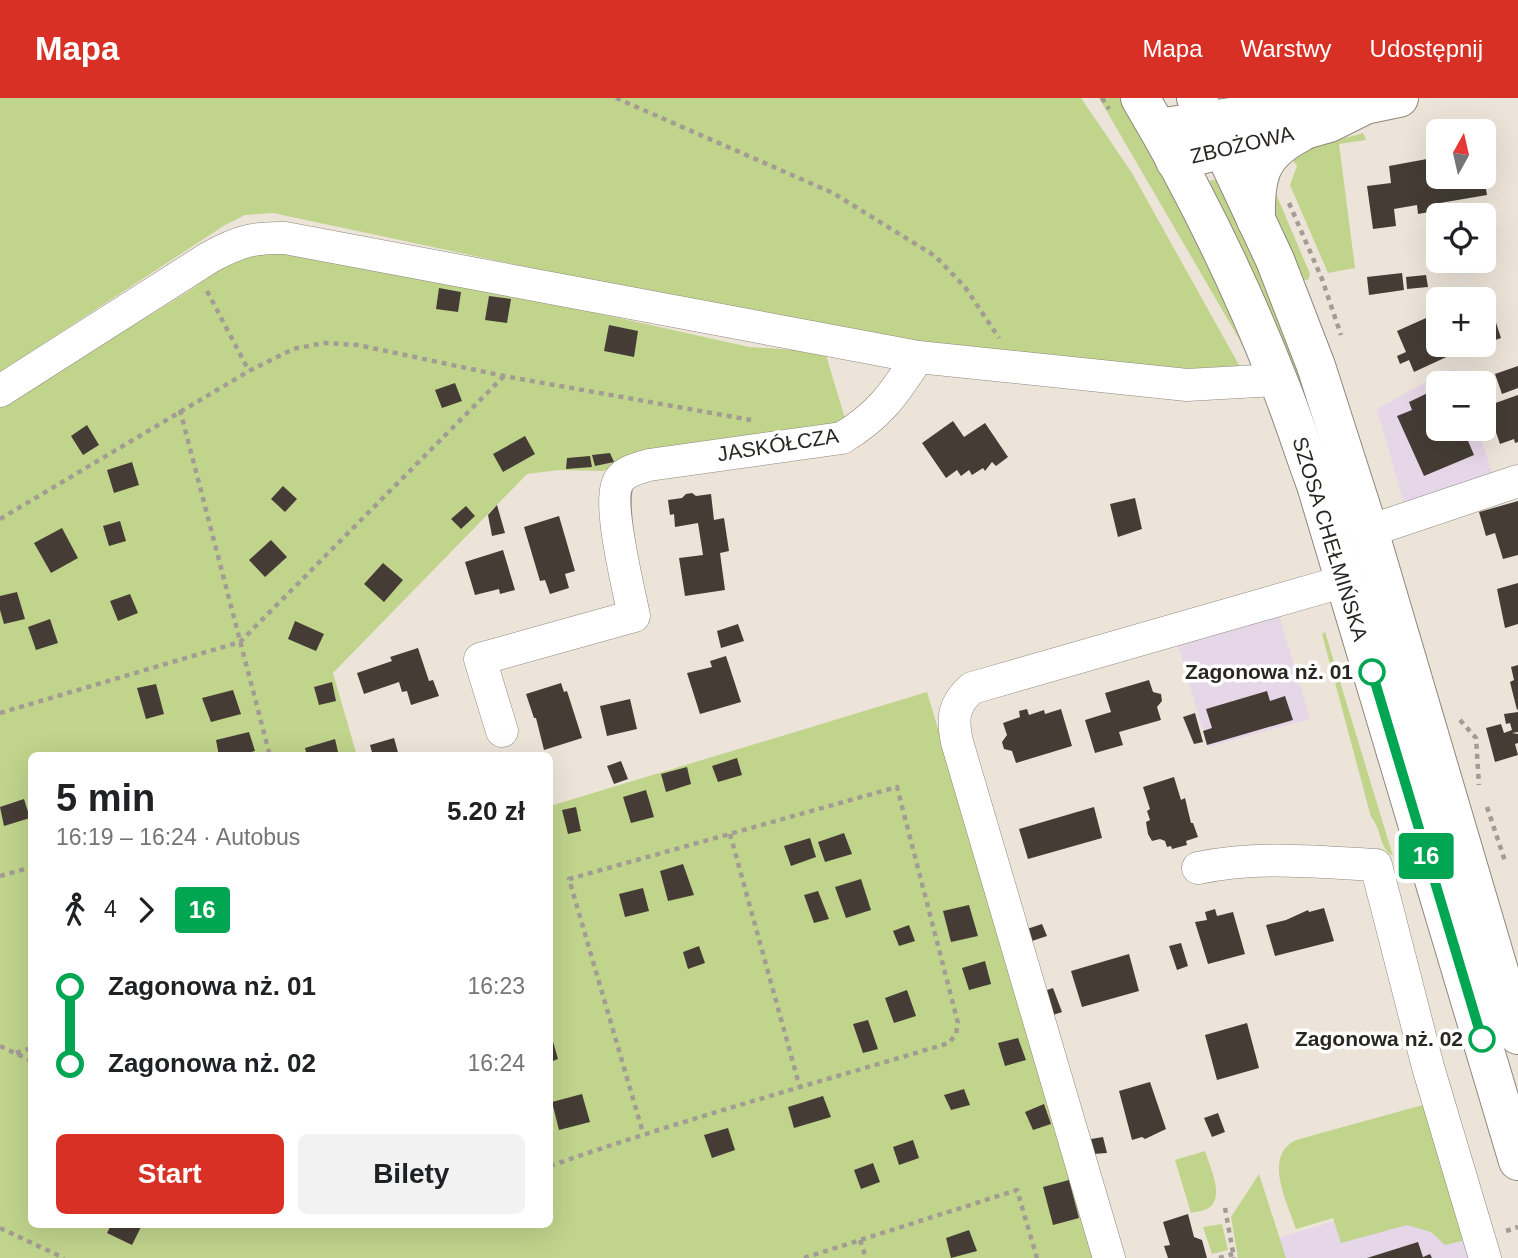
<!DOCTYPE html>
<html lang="pl">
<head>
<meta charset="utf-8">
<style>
	:root { --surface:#fff; --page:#f2f2f2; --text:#202124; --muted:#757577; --accent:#d93025 }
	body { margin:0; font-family:Arial,sans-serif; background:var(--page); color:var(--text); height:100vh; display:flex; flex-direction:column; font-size:26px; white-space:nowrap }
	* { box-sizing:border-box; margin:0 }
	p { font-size:23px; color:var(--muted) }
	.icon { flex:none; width:38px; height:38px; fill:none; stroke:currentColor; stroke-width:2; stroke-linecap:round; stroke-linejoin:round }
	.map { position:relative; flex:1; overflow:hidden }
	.details { position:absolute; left:28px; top:654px; width:525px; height:476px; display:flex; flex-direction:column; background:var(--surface); border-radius:10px; box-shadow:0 7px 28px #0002 }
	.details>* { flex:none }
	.badge { padding:0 14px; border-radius:5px; font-size:24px; line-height:46px }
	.needle { width:46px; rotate:8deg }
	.tools { position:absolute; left:1426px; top:21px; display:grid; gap:14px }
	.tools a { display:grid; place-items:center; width:70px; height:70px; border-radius:10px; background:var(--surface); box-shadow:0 7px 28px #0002; font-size:35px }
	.map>.badge { position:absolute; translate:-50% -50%; box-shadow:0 0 0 4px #fff }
	.legs { display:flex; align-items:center; gap:10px; height:77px; padding:0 28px; font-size:23px }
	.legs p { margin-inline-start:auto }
	.head { display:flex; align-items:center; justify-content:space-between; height:119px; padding:0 28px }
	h1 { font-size:38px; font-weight:600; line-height:52px }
	.button { display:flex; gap:14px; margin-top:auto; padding:14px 28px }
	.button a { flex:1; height:80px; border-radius:10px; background:var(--accent); color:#fff; font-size:28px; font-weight:600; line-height:80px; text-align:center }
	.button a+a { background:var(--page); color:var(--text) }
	ul { padding:0 28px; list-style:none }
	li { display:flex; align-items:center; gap:24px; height:77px; font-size:26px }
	li i { display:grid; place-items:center; width:10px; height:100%; margin:0 9px; background:currentColor }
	li i::after { content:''; width:18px; height:18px; margin:-9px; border:5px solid; border-radius:50%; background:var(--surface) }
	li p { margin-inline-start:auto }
	li:first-child i { background:linear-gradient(#0000 50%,currentColor 0) }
	li:last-child i { background:linear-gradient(currentColor 50%,#0000 0) }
	header { display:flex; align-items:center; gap:42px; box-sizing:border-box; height:98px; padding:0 35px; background:var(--accent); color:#fff }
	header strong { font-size:33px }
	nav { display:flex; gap:38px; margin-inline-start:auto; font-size:24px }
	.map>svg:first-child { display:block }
	.commercial { fill:#e5d6e8 }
	.green { fill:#c0d48c }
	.building { fill:#453d35 }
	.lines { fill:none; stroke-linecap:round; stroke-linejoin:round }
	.minor-casing { stroke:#8f877d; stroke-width:33 }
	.tertiary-casing { stroke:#8f877d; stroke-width:40 }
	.secondary-casing { stroke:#8f877d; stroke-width:40 }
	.path { stroke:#a39c94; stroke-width:4.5; stroke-dasharray:5 5; stroke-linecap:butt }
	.minor { stroke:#fff; stroke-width:32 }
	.tertiary { stroke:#fff; stroke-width:38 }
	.secondary { stroke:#fff; stroke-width:38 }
	.line-1-casing { stroke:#fff; stroke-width:16 }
	.line-1 { stroke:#00a651; stroke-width:10 }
	.stop-1-dot { fill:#fff; stroke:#00a651; stroke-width:3.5 }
	.labels { text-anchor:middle; stroke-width:7; stroke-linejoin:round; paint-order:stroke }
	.street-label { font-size:21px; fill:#2a2723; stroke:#fff }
	.stop-label { font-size:21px; font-weight:bold; fill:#2a2723; stroke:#fff; text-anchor:end }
</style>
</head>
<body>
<header>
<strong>Mapa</strong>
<nav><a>Mapa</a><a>Warstwy</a><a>Udostępnij</a></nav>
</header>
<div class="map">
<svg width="1518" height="1160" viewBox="0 0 1518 1160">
	<rect width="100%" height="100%" fill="#ede4d9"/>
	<g class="commercial">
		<polygon points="1457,271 1462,285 1438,285 1438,331 1477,331 1493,376 1404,405 1377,311 1440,276"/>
		<polygon points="1277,510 1310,621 1208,649 1176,541"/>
		<polygon points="1450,1088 1471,1160 1270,1160 1265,1144"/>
	</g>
	<g class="green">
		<polygon points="0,0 1081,0 1132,75 1244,276 956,252 611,187 273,115 245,117 225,127 0,274"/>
		<polygon points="1099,0 1122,0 1203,155 1249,258"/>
		<polygon points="1363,35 1366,42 1339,46 1355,170 1328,175 1290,87 1297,68 1292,61 1310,50"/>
		<polygon points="1211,82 1217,82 1286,227 1335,374 1208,87"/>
		<polygon points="1271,84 1310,176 1308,182 1302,182 1271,114"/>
		<polygon points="253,148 413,174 749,249 825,254 847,327 639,355 603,373 559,372 527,376 333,575 357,658 32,658 32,1127 550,1127 550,708 927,594 1097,1160 0,1160 0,310 189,193"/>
		<path d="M1325 534 1393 758C1379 751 1382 731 1371 719L1322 536Z"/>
		<path d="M1430 1005 1466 1142 1445 1147 1431 1134 1407 1127 1341 1145 1333 1120 1296 1131C1288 1106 1262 1058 1296 1042Z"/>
		<path d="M1205 1053C1209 1067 1223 1094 1212 1107 1208 1113 1197 1113 1191 1115L1175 1062Z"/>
		<polygon points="1259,1076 1286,1160 1238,1160 1231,1119"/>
		<polygon points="1222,1126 1228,1152 1212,1156 1203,1129"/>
	</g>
	<g class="building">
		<polygon points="1438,59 1438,79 1484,79 1487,97 1440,105 1441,112 1418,116 1417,107 1394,111 1396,128 1373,131 1367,88 1391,85 1389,68"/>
		<polygon points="1402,175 1404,192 1369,197 1367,179"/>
		<polygon points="1426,177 1428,189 1407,191 1406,179"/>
		<polygon points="439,190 461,194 458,214 436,211"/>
		<polygon points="489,198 511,201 507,225 485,222"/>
		<polygon points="1489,203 1501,240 1484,246 1484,205"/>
		<polygon points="1435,216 1438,223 1438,247 1449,247 1453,256 1414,274 1409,262 1400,266 1397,258 1406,254 1397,233"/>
		<polygon points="609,227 638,233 634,259 604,253"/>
		<polygon points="1518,268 1518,290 1502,296 1495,276"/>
		<polygon points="455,285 462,303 442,310 435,292"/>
		<polygon points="1432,293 1438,306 1438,331 1463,331 1474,357 1424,378 1397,318 1412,312 1409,304"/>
		<polygon points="1518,297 1518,344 1515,345 1514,341 1500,346 1487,308"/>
		<polygon points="953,323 964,339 985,325 1008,359 996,368 992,364 985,373 983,370 972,377 969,372 961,378 957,372 946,380 922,345"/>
		<polygon points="87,327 99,347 83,357 71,338"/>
		<polygon points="525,338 535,356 503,374 493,356"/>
		<polygon points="610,355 614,364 595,368 592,357"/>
		<polygon points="590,358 592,369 566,371 567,360"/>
		<polygon points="132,364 139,387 114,395 107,372"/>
		<polygon points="283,388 297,401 285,414 271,401"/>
		<polygon points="692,395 696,398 711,396 714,422 724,420 729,453 720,455 725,492 685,498 679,460 703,457 698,425 675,429 674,416 670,417 668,402 682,400 686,396"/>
		<polygon points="1135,400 1142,431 1118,439 1110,406"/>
		<polygon points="1518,403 1518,457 1503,461 1495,435 1486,438 1479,414"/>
		<polygon points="497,407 505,435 492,438 488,417"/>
		<polygon points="466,408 475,418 461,431 451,421"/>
		<polygon points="559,418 575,473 565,476 569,490 550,496 545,482 540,483 524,429"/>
		<polygon points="120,423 126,443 109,448 103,428"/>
		<polygon points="62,430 78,460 51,475 34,445"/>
		<polygon points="271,442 287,459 265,479 249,462"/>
		<polygon points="503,452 515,492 500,496 499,491 475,497 465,464"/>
		<polygon points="383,465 403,482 384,504 364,486"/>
		<polygon points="1518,485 1518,526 1505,530 1497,491"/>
		<polygon points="17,494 25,521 4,526 0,512 0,498"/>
		<polygon points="130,496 138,515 118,523 110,503"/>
		<polygon points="50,521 58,545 36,552 28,529"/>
		<polygon points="295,523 324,536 316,553 288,541"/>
		<polygon points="738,526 744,543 721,550 717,533"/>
		<polygon points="418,550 429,583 433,582 439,598 411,607 407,593 402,594 399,584 364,596 357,575 392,563 390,559"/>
		<polygon points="726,558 741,604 700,616 687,575 712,569 710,563"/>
		<polygon points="1518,567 1518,611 1517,612 1510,584 1514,582 1511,569"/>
		<polygon points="1149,582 1153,594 1161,596 1162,603 1157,609 1161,622 1119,634 1123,647 1095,655 1085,622 1111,614 1105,595"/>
		<polygon points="332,584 336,603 319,607 314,589"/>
		<polygon points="561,585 564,594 567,593 582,640 544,652 536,620 534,620 526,596"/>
		<polygon points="156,586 164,616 146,621 137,590"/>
		<polygon points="233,592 241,616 211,624 202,600"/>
		<polygon points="1267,593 1270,603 1285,598 1293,622 1207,647 1203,633 1212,630 1206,611"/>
		<polygon points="630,601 637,631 607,638 600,608"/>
		<polygon points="1027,611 1029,617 1044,612 1045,616 1061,611 1072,648 1016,665 1012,653 1004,651 1002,644 1007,637 1003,625 1020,619 1019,613"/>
		<polygon points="1518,614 1518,634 1512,635 1518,636 1518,645 1515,646 1518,657 1495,664 1486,630 1501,626 1504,635 1512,632 1510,625 1506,626 1504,616"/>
		<polygon points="1195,615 1203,644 1194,646 1183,619"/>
		<polygon points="249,634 255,653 236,658 219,658 216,642"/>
		<polygon points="394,640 399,658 373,658 370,647"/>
		<polygon points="335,641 339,658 307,658 305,650"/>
		<polygon points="737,660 742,677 718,684 712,668"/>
		<polygon points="621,663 628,681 614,686 607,668"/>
		<polygon points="687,669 691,686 666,694 661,676"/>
		<polygon points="1174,679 1181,702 1185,700 1191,725 1193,725 1198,739 1186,743 1187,747 1172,751 1171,748 1167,749 1165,743 1160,741 1152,743 1148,736 1146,724 1150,722 1147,713 1150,711 1143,689"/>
		<polygon points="646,692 654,719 631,725 623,699"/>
		<polygon points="24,701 30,720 4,728 0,709"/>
		<polygon points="576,709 581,733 568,736 562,712"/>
		<polygon points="1094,709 1102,740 1028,761 1019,731"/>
		<polygon points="844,735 852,756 825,764 818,744"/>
		<polygon points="810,740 816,759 791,768 784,748"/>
		<polygon points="683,766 694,797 668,803 660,773"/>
		<polygon points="861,781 871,812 846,820 835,789"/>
		<polygon points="643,790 649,813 625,819 619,796"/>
		<polygon points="818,793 829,821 814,825 804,797"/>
		<polygon points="969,807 978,838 951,844 943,813"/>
		<polygon points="1324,810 1334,843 1275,858 1266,827 1286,822 1308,812 1309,814"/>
		<polygon points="1215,811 1217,818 1233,814 1245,856 1208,866 1195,824 1207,822 1205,814"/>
		<polygon points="1042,826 1047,838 1032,843 1027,831"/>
		<polygon points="909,827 915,843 899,848 893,833"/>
		<polygon points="1181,845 1188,868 1177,872 1169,848"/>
		<polygon points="699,848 705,865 688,871 683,854"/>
		<polygon points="1129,856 1139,893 1082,909 1071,873"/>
		<polygon points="985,863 991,886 969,892 962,870"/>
		<polygon points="1053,890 1062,914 1050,918 1044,893"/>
		<polygon points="907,892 916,918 894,925 885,900"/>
		<polygon points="868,922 878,951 863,955 853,926"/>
		<polygon points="1247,925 1259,970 1217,982 1205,937"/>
		<polygon points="550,933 558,961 550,964"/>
		<polygon points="1018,940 1026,962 1005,968 998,945"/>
		<polygon points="1150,984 1166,1031 1145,1041 1142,1039 1132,1042 1119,993"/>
		<polygon points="964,991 970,1007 951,1012 944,997"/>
		<polygon points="582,996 590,1024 559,1032 552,1004"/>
		<polygon points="823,998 831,1019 794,1030 788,1009"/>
		<polygon points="1044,1006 1051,1026 1033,1032 1025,1014"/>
		<polygon points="1218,1015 1225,1034 1212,1039 1204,1020"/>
		<polygon points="728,1030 735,1052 712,1060 704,1037"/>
		<polygon points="1103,1039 1107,1055 1093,1056 1091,1041"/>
		<polygon points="913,1042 919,1060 899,1067 893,1049"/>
		<polygon points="873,1065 880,1084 861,1091 854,1072"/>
		<polygon points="1069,1082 1079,1120 1053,1127 1043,1089"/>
		<polygon points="1188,1116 1194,1139 1202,1142 1207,1160 1168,1160 1164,1148 1170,1147 1163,1124"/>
		<polygon points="111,1127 142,1127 132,1147 107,1135"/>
		<polygon points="969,1132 977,1153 951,1160 946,1140"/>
		<polygon points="1418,1144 1423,1159 1430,1156 1432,1160 1367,1160"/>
	</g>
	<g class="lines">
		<defs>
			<g id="minor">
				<path d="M0 293 210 159C238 144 253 139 285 140L918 259 1187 287 1278 282"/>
				<polyline points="1369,433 1518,383"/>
				<path d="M502 633 480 561 634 518C629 492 605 399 620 381 626 373 639 370 649 367L842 340C880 317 894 296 918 259"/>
				<path d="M1198 770C1258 757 1315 764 1376 767L1428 969 1485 1160"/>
				<path d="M1109 1160 957 644C952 621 953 606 972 590L1345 483"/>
			</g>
			<g id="tertiary">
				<polyline points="1158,30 1331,4"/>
				<polyline points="1175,63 1308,31 1329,25 1365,7 1399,0"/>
				<path d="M1256 122C1255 79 1259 56 1300 35"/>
			</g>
			<g id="secondary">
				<path d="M1140 0C1193 89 1240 185 1278 282 1292 316 1303 352 1316 387L1518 1063"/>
				<polyline points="1196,0 1223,51 1275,162 1316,268 1369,433 1518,937"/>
			</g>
		</defs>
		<use href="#minor" class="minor-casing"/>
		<use href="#tertiary" class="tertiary-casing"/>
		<use href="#secondary" class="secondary-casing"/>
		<g class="path">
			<polyline points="616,0 833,95 935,158 965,189 999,240"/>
			<polyline points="1102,0 1109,11"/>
			<polyline points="1289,105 1322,181 1341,237"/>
			<polyline points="207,193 249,273"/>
			<polyline points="180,312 270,658"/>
			<polyline points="0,421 249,273 293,251 324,245 358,247 504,278 751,322"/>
			<polyline points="0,615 240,544 504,278"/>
			<polyline points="1460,622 1476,640 1479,687"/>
			<polyline points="1487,709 1506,766"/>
			<polyline points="730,736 800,990"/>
			<polyline points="0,778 32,769"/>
			<polyline points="0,948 32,963"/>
			<polyline points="16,955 32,950"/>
			<path d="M550 1068C681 1022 816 985 949 945L956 936 958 925 897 689 569 781 643 1035"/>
			<polyline points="1225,1110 1234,1160"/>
			<polyline points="0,1130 64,1160"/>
			<polyline points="1506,1133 1518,1129"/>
			<polyline points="860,1142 866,1160"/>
			<polyline points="804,1160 1017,1092 1037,1160"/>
			<polyline points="1219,1160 1233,1156"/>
		</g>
		<use href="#minor" class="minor"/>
		<use href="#tertiary" class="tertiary"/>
		<use href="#secondary" class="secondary"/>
	</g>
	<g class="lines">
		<defs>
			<polyline id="line-1" points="1372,574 1482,941"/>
		</defs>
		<use href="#line-1" class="line-1-casing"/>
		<use href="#line-1" class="line-1"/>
	</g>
	<g class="stop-1-dot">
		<circle cx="1372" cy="574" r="12"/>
		<circle cx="1482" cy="941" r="12"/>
	</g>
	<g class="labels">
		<g class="street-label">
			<text transform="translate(1242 47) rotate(-13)" y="7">ZBOŻOWA</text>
			<text transform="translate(778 347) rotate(-9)" y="7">JASKÓŁCZA</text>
			<text transform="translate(1330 441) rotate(73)" y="7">SZOSA CHEŁMIŃSKA</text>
		</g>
		<g class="stop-label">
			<text x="1353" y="581">Zagonowa nż. 01</text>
			<text x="1463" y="948">Zagonowa nż. 02</text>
		</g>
	</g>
</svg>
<div class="tools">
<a><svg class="needle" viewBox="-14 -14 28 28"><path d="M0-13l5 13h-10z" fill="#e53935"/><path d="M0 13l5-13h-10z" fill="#757577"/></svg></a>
<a><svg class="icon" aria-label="locate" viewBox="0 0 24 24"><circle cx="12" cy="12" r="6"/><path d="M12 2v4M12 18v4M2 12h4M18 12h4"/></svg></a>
<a>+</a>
<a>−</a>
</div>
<b class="badge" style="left:1426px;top:758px;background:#00a651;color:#fff">16</b>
<section class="details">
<div class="head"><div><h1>5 min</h1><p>16:19 – 16:24 · Autobus</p></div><b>5.20 zł</b></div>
<div class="legs"><svg class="icon" aria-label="walk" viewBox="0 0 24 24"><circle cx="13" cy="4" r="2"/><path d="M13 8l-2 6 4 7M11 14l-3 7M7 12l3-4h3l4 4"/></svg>4<svg class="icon" aria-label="forward" viewBox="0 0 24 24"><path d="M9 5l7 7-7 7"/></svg><b class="badge" style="background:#00a651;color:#fff">16</b></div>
<ul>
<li><i style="color:#00a651"></i><b>Zagonowa nż. 01</b><p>16:23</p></li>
<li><i style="color:#00a651"></i><b>Zagonowa nż. 02</b><p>16:24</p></li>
</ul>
<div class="button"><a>Start</a><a>Bilety</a></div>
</section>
</div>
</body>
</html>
